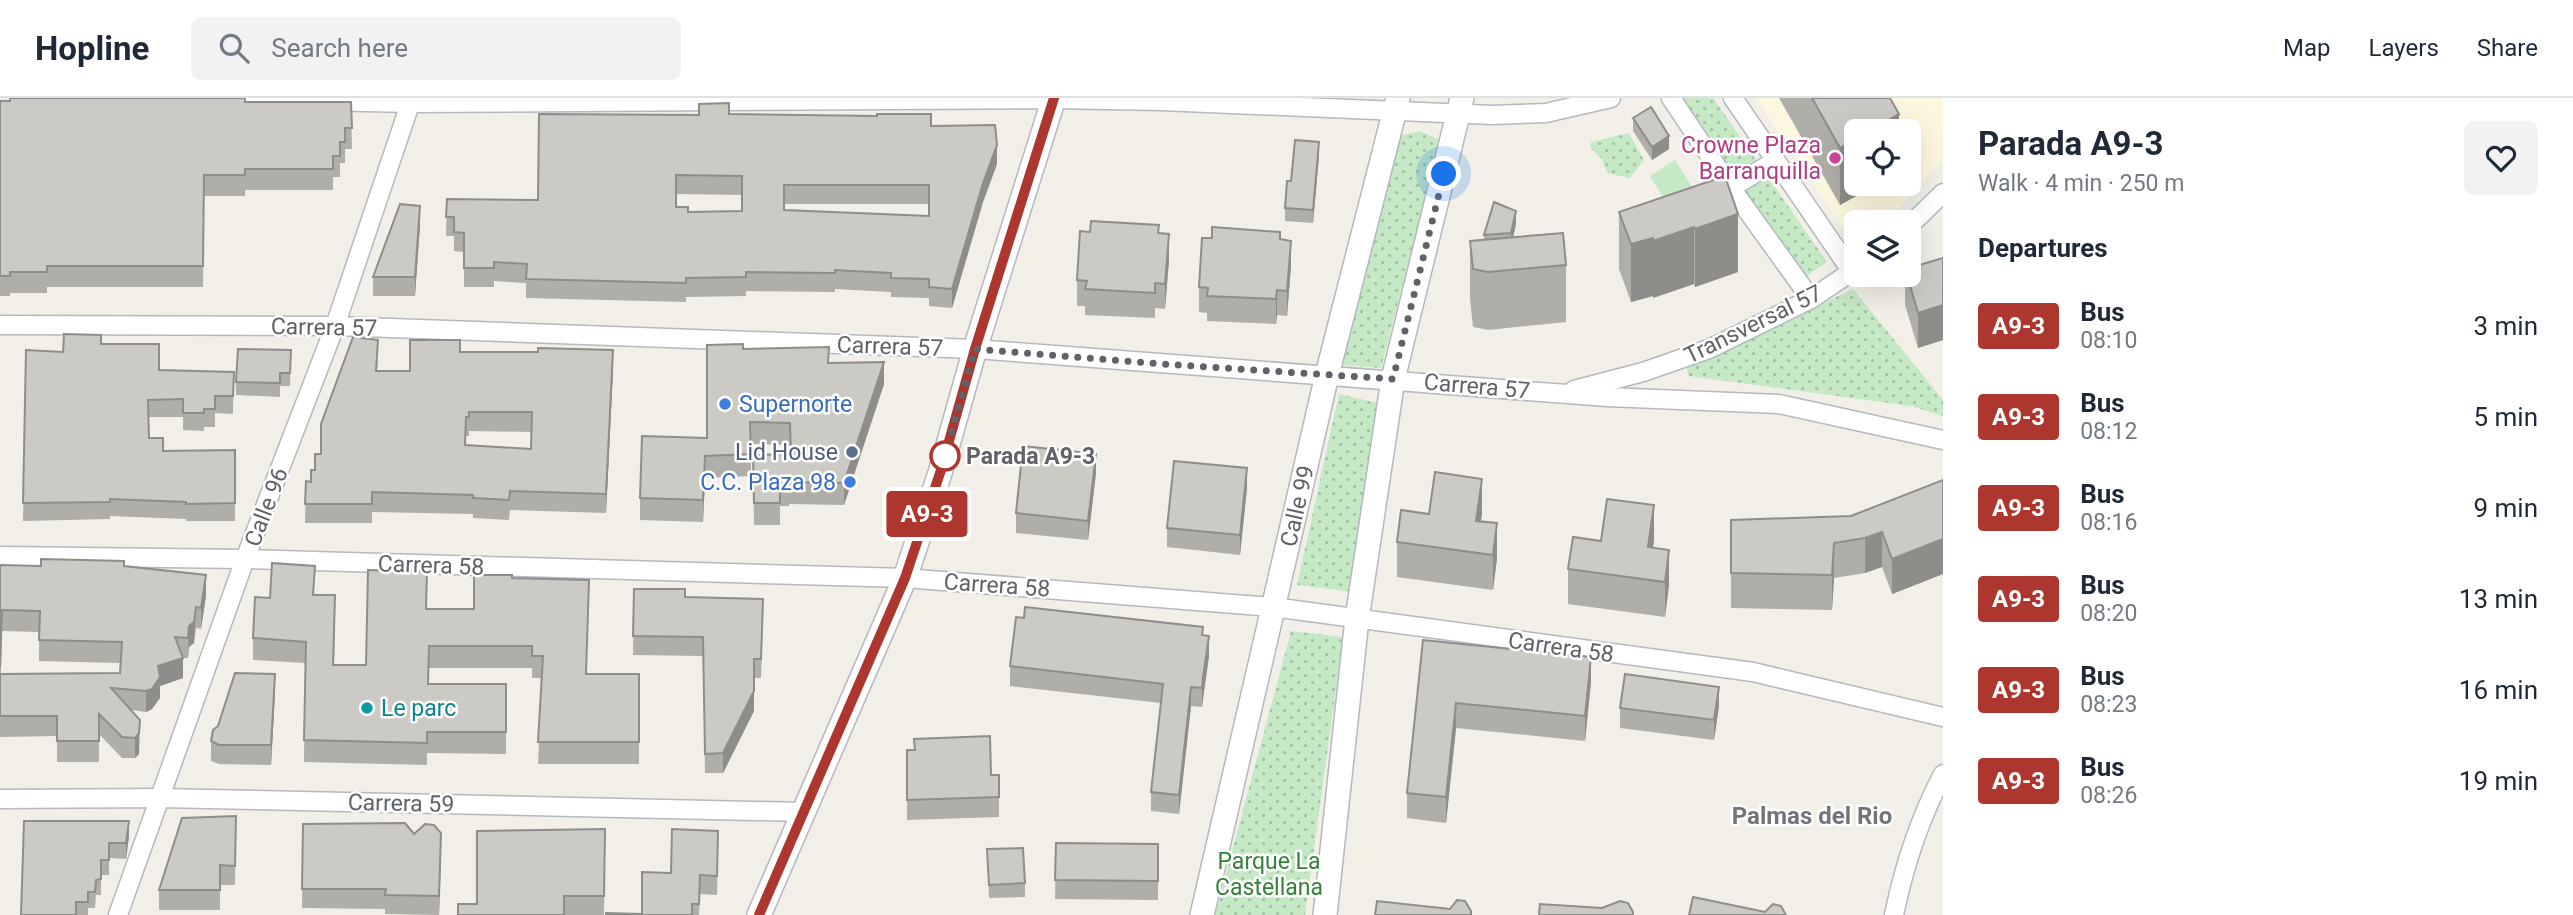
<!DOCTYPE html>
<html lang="en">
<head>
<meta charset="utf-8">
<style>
	:root { --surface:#fff; --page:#f2f2f3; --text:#1f2937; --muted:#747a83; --line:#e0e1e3 }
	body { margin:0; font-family:Roboto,sans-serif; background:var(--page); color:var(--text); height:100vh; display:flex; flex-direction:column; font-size:26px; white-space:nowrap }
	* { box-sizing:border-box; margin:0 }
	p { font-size:23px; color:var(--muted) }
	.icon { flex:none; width:38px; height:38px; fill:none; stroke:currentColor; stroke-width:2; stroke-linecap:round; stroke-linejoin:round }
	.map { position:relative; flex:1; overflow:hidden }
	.side { display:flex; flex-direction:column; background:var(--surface); width:630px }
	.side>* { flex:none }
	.badge { padding:0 14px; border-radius:5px; font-size:24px; line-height:46px }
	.fabs { position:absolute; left:1844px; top:21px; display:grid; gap:14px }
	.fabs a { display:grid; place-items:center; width:77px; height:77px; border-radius:10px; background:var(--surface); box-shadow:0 7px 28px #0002; font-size:35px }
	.you { position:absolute; width:35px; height:35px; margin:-18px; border:5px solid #fff; border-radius:50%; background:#1a73e8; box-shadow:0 0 0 10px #1a73e833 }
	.map>.badge { position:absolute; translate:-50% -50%; box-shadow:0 0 0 4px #fff }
	h2 { padding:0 35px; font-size:26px; line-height:63px }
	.round { display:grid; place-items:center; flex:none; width:74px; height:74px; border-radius:10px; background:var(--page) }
	.headline { display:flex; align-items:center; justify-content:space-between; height:119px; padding:0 35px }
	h1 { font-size:33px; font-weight:700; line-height:52px }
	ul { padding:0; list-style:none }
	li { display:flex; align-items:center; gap:21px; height:91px; padding:0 35px }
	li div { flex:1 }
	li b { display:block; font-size:26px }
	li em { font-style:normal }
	li .badge { min-width:77px; font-weight:700; text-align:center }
	header { display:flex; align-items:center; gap:42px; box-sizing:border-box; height:98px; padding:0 35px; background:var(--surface); border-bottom:2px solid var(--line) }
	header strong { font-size:33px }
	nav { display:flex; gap:38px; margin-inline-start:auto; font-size:24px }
	.search { width:490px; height:63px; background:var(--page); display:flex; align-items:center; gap:18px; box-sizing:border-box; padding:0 24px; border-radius:10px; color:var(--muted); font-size:26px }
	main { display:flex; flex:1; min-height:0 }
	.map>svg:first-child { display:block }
	.commercial { fill:#fef7e0; fill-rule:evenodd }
	.park { fill:url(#park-dots) }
	.garden { fill:#c5e8c5 }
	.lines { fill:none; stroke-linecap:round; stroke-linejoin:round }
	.minor-casing { stroke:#b5b8bc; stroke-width:21 }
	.tertiary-casing { stroke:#b5b8bc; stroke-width:26 }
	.minor { stroke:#fff; stroke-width:18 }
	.tertiary { stroke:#fff; stroke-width:23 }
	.wall { fill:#afaea9; fill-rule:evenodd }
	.shaded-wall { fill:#8f8d8a }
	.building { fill:#cccac5; stroke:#8f8d8a; stroke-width:2; fill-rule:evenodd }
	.line-casing { stroke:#fff; stroke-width:16 }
	.line { stroke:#ad372e; stroke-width:10 }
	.walk { stroke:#5f6368; stroke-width:7; stroke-dasharray:0 12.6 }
	.hotel-dot { fill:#d1479c; stroke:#fff; stroke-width:2.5 }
	.shop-dot { fill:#3f7fe0; stroke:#fff; stroke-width:2.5 }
	.service-dot { fill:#5c6f8a; stroke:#fff; stroke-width:2.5 }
	.stop-dot { fill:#fff; stroke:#ad372e; stroke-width:3.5 }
	.culture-dot { fill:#0f9aa8; stroke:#fff; stroke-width:2.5 }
	.labels { text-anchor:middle; stroke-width:5; stroke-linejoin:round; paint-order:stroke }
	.hotel-label { font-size:23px; fill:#b23c85; stroke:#fff; text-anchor:end }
	.street-label { font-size:23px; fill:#5f6368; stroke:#fff }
	.shop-label { font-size:23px; fill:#366cbe; stroke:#fff; text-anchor:start }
	.service-label { font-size:23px; fill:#4e5e75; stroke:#fff; text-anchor:end }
	.stop-label { font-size:23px; font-weight:bold; fill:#5f6368; stroke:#fff; text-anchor:start }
	.culture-label { font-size:23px; fill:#0d838f; stroke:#fff; text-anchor:start }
	.park-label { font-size:23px; fill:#348238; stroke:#fff }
	.neighbourhood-label { font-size:24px; font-weight:bold; fill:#70757a; stroke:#fff }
</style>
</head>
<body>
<header>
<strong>Hopline</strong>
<div class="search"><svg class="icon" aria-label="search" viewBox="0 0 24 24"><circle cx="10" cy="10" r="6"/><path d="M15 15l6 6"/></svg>Search here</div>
<nav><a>Map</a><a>Layers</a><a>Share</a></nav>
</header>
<main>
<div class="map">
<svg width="1943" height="817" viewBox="0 0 1943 817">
	<defs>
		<pattern id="park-dots" width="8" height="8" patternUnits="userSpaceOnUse" patternTransform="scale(1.75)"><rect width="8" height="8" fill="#c5e8c5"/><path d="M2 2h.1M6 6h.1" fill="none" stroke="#a3c0a4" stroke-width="1.8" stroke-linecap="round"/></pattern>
	</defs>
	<rect width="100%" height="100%" fill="#f1efe8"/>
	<path class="commercial" d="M1756 0H1943V61L1886 124H1857L1855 148ZM1857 33H1909V86H1857Z"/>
	<g class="park">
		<polygon points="1683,0 1713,0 1827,164 1804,180"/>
		<polygon points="1420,33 1440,42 1381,270 1341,267 1399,38"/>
		<polygon points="1629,35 1644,62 1630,80 1607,75 1602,61 1590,49 1591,44"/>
		<polygon points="1853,191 1943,302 1943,318 1911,308 1689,278 1685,266 1724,253"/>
		<polygon points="1339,296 1382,306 1354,494 1297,487"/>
		<polygon points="1291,533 1343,539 1305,817 1215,817"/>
	</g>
	<polygon class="garden" points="1675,62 1702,105 1676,120 1650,78"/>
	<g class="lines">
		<defs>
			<g id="minor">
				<polyline points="181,0 411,5 1054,1 1161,3 1492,17 1546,15 1611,0"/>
				<polyline points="1671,0 1731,90 1811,201"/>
				<polyline points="1733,0 1852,174"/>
				<polyline points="1731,90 1775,63"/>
				<polyline points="1909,128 1943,95"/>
				<polyline points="0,227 335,228 975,251 1607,299 1779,306 1943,342"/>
				<polyline points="1574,292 1643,274 1709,251 1811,201 1857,170"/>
				<polyline points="0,458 245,461 905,480 1273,509 1753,574 1943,619"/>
				<polyline points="0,701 161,700 803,714"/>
				<polyline points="118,817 245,461 335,228 412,0"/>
				<path d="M1894 817C1904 768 1920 720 1943 676"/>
			</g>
			<g id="tertiary">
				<polyline points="759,817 905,480 940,375 975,251 1054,0"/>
				<polyline points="1202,817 1327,277 1398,0"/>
				<polyline points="1325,817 1357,521 1393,281 1462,0"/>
			</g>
		</defs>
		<use href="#minor" class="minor-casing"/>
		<use href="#tertiary" class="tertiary-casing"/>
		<use href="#minor" class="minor"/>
		<use href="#tertiary" class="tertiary"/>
	</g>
	<g class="wall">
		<polygon points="1779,0 1890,0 1899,33 1857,86 1878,86 1840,107"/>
		<polygon points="0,3 351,4 352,51 345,51 345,65 340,65 340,79 333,79 333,92 245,92 245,98 204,98 203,189 47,189 47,195 10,195 10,198 0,198"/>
		<path d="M729 16 931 28 997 66 983 104 952 210 929 208V200L891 199V194L835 191V194L746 193V198L686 199V204L526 200V185L494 183V189H464V154L454 153V138H446L447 101 538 102 699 17ZM676 96 742 97V113L688 114 676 109ZM784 106H929V118L784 112Z"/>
		<polygon points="1633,20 1669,51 1652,62 1633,33"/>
		<polygon points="1319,58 1313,125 1285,123 1285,110 1291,83"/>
		<polygon points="1725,78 1738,174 1695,189 1694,186 1653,200 1653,198 1631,204 1619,171 1619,114"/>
		<polygon points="1516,126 1513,139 1566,167 1566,224 1488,232 1473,229 1470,201 1470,143 1484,142 1484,137"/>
		<polygon points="420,127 415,198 373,198 373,179"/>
		<polygon points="1159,135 1169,162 1165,211 1155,210 1155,220 1085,217 1085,208 1077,208 1077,182"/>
		<polygon points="1212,140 1280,141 1291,168 1287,218 1277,217 1276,226 1207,223 1207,215 1199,214 1199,189"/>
		<polygon points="1943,160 1943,242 1918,250 1905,207 1905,177 1909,177"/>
		<polygon points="101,246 159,272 234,274 233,316 215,315 215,329 204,329 204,333 183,332 183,319 148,319 149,340 163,353 235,352 235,423 186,423 186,421 110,418 110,421 23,423 26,252 63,254"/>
		<polygon points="743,251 829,265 884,286 844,407 789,406 789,408 780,408 780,427 754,427 753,357 790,356 790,347 751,346 751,378 705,380 703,424 640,422 640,400 707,340"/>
		<polygon points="291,252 290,288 280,288 280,299 236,297 236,284"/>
		<path d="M460 254 613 271 606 415 510 412 509 422 473 420V416L372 414V425H305L306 383 311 384 321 356 378 261 377 273H410ZM469 333 532 334 531 351 466 347V338H469Z"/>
		<polygon points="1096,375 1088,442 1016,435 1016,415"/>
		<polygon points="1943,382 1943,476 1892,496 1882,469 1865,475 1834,480 1832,512 1731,510 1731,422 1851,418"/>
		<polygon points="1247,390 1240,457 1167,449 1167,430"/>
		<polygon points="1429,416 1482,416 1481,423 1497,460 1493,492 1397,479 1397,444"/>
		<polygon points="1654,442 1653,450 1669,487 1665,519 1568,506 1568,471 1601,443"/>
		<path d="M0 467 124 468 206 498 201 531 196 530 194 545 189 549 188 560H183V580L160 588V600L152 611 146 614 131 612 139 656 135 660H122L99 636V664H57V638L0 639ZM2 533 39 534V563L120 565V575L1 576Z"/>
		<polygon points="512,480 589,504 586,576 639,576 639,666 538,666 542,580 532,580 532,570 429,570 428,586 506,586 506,656 427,655 427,667 304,664 305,565 253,562 253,540 270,500 314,497 335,519 334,567 366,567 426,511 474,511"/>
		<polygon points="634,491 685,499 763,521 761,580 754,580 754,613 723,675 705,675 703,558 633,557"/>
		<polygon points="1203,537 1209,558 1203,598 1202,609 1191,608 1179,716 1151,713 1151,694 1161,605 1010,588 1010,568"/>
		<polygon points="1423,542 1591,584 1585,643 1456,630 1446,725 1407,720 1407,695"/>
		<polygon points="275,595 271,667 219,666 211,663 211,643"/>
		<polygon points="1719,608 1714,642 1620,630 1620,610"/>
		<polygon points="907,652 991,677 999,677 999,719 907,722"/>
		<polygon points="236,718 235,787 220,787 220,812 159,812 159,792"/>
		<polygon points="24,723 129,738 126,761 109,760 109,777 101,777 101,797 96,797 95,810 88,810 88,817 21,817"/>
		<polygon points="303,726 414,736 441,755 439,817 385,816 385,811 302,810"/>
		<polygon points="605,731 604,817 458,817 477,806"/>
		<polygon points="1056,745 1158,746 1158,802 1055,801"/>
		<polygon points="987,751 1025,785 1025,799 989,800"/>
		<polygon points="718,752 717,797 700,796 699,817 606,817 642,816 671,775"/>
	</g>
	<g class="shaded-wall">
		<polygon points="1899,16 1899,33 1869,33"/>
		<polygon points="1669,38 1669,51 1652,62 1652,49"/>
		<polygon points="1857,40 1857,86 1878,86 1840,107 1840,50"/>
		<polygon points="1319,44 1319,58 1313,125 1313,112"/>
		<polygon points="997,47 997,66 983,104 952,210 952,191 983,85"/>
		<polygon points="420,108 420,127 415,198 415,179"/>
		<polygon points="1516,113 1516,126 1511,149 1511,135"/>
		<polygon points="1738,116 1738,174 1695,189 1695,131"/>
		<polygon points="1694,129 1694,186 1653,200 1653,143"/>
		<polygon points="1169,136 1169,162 1165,211 1165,186"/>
		<polygon points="1653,140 1653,198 1631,204 1631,146"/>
		<polygon points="1291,143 1291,168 1287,218 1287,193"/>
		<polygon points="1277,192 1277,217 1276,226 1276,201"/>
		<polygon points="1943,207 1943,242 1918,250 1918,215"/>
		<polygon points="613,252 613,271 606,415 606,396"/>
		<polygon points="884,264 884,286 844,407 844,385"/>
		<polygon points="1096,356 1096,375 1088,442 1088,423"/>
		<polygon points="705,358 705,380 703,424 703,402"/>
		<polygon points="1247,370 1247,390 1240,457 1240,437"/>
		<polygon points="1482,381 1482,416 1476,458 1476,423"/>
		<polygon points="1654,407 1654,442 1648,484 1648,449"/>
		<polygon points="1497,425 1497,460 1493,492 1493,457"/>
		<polygon points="1882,434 1882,469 1865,475 1865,440"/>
		<polygon points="1943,441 1943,476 1892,496 1892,461"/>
		<polygon points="1834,445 1834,480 1832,512 1832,477"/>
		<polygon points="1669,452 1669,487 1665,519 1665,484"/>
		<polygon points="206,477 206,498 201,531 201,510"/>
		<polygon points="196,509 194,545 189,549 188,560 189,528"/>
		<polygon points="1209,538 1209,558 1202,609 1202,590"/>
		<polygon points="1591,559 1591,584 1585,643 1585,618"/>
		<polygon points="183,560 183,580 160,588 160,600 152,611 146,614 146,593 158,568"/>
		<polygon points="275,576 275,595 271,667 271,647"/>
		<polygon points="1191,589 1191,608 1179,716 1179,697"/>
		<polygon points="1719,589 1719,608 1714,642 1714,622"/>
		<polygon points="754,593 754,613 723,675 723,655"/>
		<polygon points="1456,605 1456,630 1446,725 1446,699"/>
		<polygon points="140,622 139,656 135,660 135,640"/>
		<polygon points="129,723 129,738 126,761 126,745"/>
		<polygon points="441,735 441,755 439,817 439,798"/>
	</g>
	<g class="building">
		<polygon points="10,0 245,0 245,4 351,4 352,30 345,30 345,44 340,44 340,58 333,58 333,71 245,71 245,77 204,77 203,168 47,168 47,174 10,174 10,178 0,178 0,3 10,3"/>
		<polygon points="1812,0 1890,0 1899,16 1869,33 1857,33 1857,40 1840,50"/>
		<path d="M729 5V16L877 18V16H931V28L995 27 997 47 983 85 952 191 929 189V181L891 180V175L835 172V175L746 174V179L686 180V185L526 181 527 166 494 164V170H464V135L454 134V119H446L447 101 538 102 539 16 699 17V6ZM676 77 742 78V113L688 114V109H676ZM784 87H929V118L784 112Z"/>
		<polygon points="1651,9 1669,38 1652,49 1633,20"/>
		<polygon points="1295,42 1319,44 1313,112 1285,110 1287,83 1291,83"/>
		<polygon points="1725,78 1738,116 1695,131 1694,129 1653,143 1653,140 1631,146 1619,114"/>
		<polygon points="1494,104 1516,113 1511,135 1484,137"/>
		<polygon points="400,106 420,108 415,179 373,179"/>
		<polygon points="1091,123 1159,127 1158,135 1169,136 1165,186 1155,185 1155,195 1085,191 1087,183 1077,182 1080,133 1090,134"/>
		<polygon points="1212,129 1280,134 1280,141 1291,143 1287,193 1277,192 1276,201 1207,198 1208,190 1199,189 1202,140 1212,140"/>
		<polygon points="1563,135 1566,167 1488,174 1473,171 1470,143"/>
		<polygon points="1943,160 1943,207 1918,215 1907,177 1909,177 1909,170"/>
		<polygon points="64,236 101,237 101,246 159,246 159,272 234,274 233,298 215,298 215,311 204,311 204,315 183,315 183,301 148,302 149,340 163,340 163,353 235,352 235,405 186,406 186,404 110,401 110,404 23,405 26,252 63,254"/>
		<path d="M353 239 378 242 376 273H410V242H460V254H538V250L613 252 606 396 510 393 509 402 473 400V397L372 394V406H305L306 383 311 384V372H315V356H321V326ZM469 314H532L531 351 465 347 466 319H469Z"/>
		<polygon points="743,246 743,251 829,249 828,265 884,264 844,385 789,384 789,386 780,386 780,405 754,405 753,357 791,356 790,325 750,324 751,356 705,358 703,402 640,400 642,338 707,340 707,247"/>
		<polygon points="238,251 291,252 290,275 280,275 280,285 236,284"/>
		<polygon points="1023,348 1096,356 1088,423 1016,415"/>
		<polygon points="1174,363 1247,370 1240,437 1167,430"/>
		<polygon points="1435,374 1482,381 1476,423 1497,425 1493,457 1397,444 1401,412 1429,416"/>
		<polygon points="1943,382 1943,441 1892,461 1882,434 1865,440 1834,445 1832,477 1731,475 1731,422 1851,418"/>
		<polygon points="1607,401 1654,407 1648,449 1669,452 1665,484 1568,471 1573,439 1601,443"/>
		<polygon points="41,461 124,463 124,468 206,477 201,510 196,509 194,524 189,528 188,540 175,539 183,560 158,568 160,579 152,591 146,593 111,590 140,622 139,635 135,640 122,639 99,616 99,643 57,643 57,618 0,618 0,576 120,575 122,544 39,542 40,513 2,512 0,569 0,467 41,468"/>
		<polygon points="272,465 315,468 313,497 335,497 333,567 366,567 368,472 427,473 426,511 474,511 474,477 512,477 512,480 589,482 586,576 639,576 639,644 538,644 543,558 532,558 532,548 429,548 428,586 506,586 506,634 427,634 427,645 304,642 306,544 253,540 255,499 270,500"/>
		<polygon points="634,491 685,491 685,499 763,501 761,561 754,561 754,593 723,655 705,656 703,539 633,538"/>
		<polygon points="1025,509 1203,529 1202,537 1209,538 1203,579 1202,590 1191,589 1179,697 1151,694 1163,586 1010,568 1016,519 1024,520"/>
		<polygon points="1423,542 1591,559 1585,618 1456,605 1446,699 1407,695"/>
		<polygon points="235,575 275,576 271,647 219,647 211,643 213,632 218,628"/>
		<polygon points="1625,576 1719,589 1714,622 1620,610"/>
		<polygon points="990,638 991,677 999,677 999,699 907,702 907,652 915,652 914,641"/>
		<polygon points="236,718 235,768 220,767 220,792 159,792 182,720"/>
		<polygon points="24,723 129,723 126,745 109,745 109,762 101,762 101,781 96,782 95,794 88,794 88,804 76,804 76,817 21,817"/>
		<polygon points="405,725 414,736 425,726 434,727 441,735 439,798 385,797 386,791 302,791 303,726"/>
		<polygon points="605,731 604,798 564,798 564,817 458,817 458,806 477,806 477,733"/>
		<polygon points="672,731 718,733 717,778 700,777 699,806 692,806 692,817 606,817 606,815 642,816 642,774 671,775"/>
		<polygon points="1056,745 1158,746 1158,783 1055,782"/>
		<polygon points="1023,750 1025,785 989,787 987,751"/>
		<polygon points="1693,799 1765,814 1773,806 1781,808 1786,817 1689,817"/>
		<polygon points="1457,802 1465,803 1471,813 1471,817 1375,817 1377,803 1450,811"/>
		<polygon points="1620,803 1628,805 1633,814 1633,817 1539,817 1540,806 1602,810"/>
	</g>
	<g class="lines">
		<defs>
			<polyline id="line" points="759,817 905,480 940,375 975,251 1054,0"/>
		</defs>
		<use href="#line" class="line-casing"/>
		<use href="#line" class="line"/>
		<polyline class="walk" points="945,358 975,251 1162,266 1393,281 1444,76"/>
	</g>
	<circle class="hotel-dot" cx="1835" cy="60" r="7"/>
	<g class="shop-dot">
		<circle cx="725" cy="306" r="7"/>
		<circle cx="850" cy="384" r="7"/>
	</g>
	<circle class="service-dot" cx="852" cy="354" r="7"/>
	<circle class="stop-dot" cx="945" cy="358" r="14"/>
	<circle class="culture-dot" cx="367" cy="610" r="7"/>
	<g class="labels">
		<g class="hotel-label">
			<text x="1821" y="55">Crowne Plaza<tspan x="1821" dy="26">Barranquilla</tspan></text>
		</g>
		<g class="street-label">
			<text transform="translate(1753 226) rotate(-26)" y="8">Transversal 57</text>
			<text transform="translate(324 229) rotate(1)" y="8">Carrera 57</text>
			<text transform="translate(890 248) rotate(2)" y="8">Carrera 57</text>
			<text transform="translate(1477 288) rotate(5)" y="8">Carrera 57</text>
			<text transform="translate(1297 408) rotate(-77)" y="8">Calle 99</text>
			<text transform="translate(266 409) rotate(-69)" y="8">Calle 96</text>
			<text transform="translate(431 467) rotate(2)" y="8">Carrera 58</text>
			<text transform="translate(997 487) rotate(4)" y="8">Carrera 58</text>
			<text transform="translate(1561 549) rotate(8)" y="8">Carrera 58</text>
			<text transform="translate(401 705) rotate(1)" y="8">Carrera 59</text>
		</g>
		<g class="shop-label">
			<text x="739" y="314">Supernorte</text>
			<text x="836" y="392" text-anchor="end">C.C. Plaza 98</text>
		</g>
		<g class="service-label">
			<text x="838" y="362">Lid House</text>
		</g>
		<g class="stop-label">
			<text x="966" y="366">Parada A9-3</text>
		</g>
		<g class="culture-label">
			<text x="381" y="618">Le parc</text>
		</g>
		<g class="park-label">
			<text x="1269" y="771">Parque La<tspan x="1269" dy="26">Castellana</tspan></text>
		</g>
		<g class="neighbourhood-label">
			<text x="1812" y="726">Palmas del Rio</text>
		</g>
	</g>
</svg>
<div class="fabs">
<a><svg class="icon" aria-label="locate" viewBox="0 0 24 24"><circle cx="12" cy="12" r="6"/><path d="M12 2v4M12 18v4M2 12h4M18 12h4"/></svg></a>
<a><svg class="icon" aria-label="layers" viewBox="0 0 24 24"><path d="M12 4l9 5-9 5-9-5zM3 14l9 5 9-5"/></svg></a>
</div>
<div class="you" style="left:1444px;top:76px"></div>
<b class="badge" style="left:927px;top:416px;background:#ad372e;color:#fff">A9-3</b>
</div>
<section class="side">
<div class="headline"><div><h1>Parada A9-3</h1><p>Walk · 4 min · 250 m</p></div><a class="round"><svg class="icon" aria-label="heart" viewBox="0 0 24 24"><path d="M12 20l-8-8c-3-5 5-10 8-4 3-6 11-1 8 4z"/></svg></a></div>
<h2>Departures</h2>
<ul>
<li><span class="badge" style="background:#ad372e;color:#fff">A9-3</span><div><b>Bus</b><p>08:10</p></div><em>3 min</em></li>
<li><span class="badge" style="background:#ad372e;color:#fff">A9-3</span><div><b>Bus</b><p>08:12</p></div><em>5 min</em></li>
<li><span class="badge" style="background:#ad372e;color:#fff">A9-3</span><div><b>Bus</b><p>08:16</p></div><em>9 min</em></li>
<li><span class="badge" style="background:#ad372e;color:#fff">A9-3</span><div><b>Bus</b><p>08:20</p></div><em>13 min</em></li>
<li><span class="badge" style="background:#ad372e;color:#fff">A9-3</span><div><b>Bus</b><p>08:23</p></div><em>16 min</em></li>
<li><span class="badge" style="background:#ad372e;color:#fff">A9-3</span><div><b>Bus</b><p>08:26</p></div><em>19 min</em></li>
</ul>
</section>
</main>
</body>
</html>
